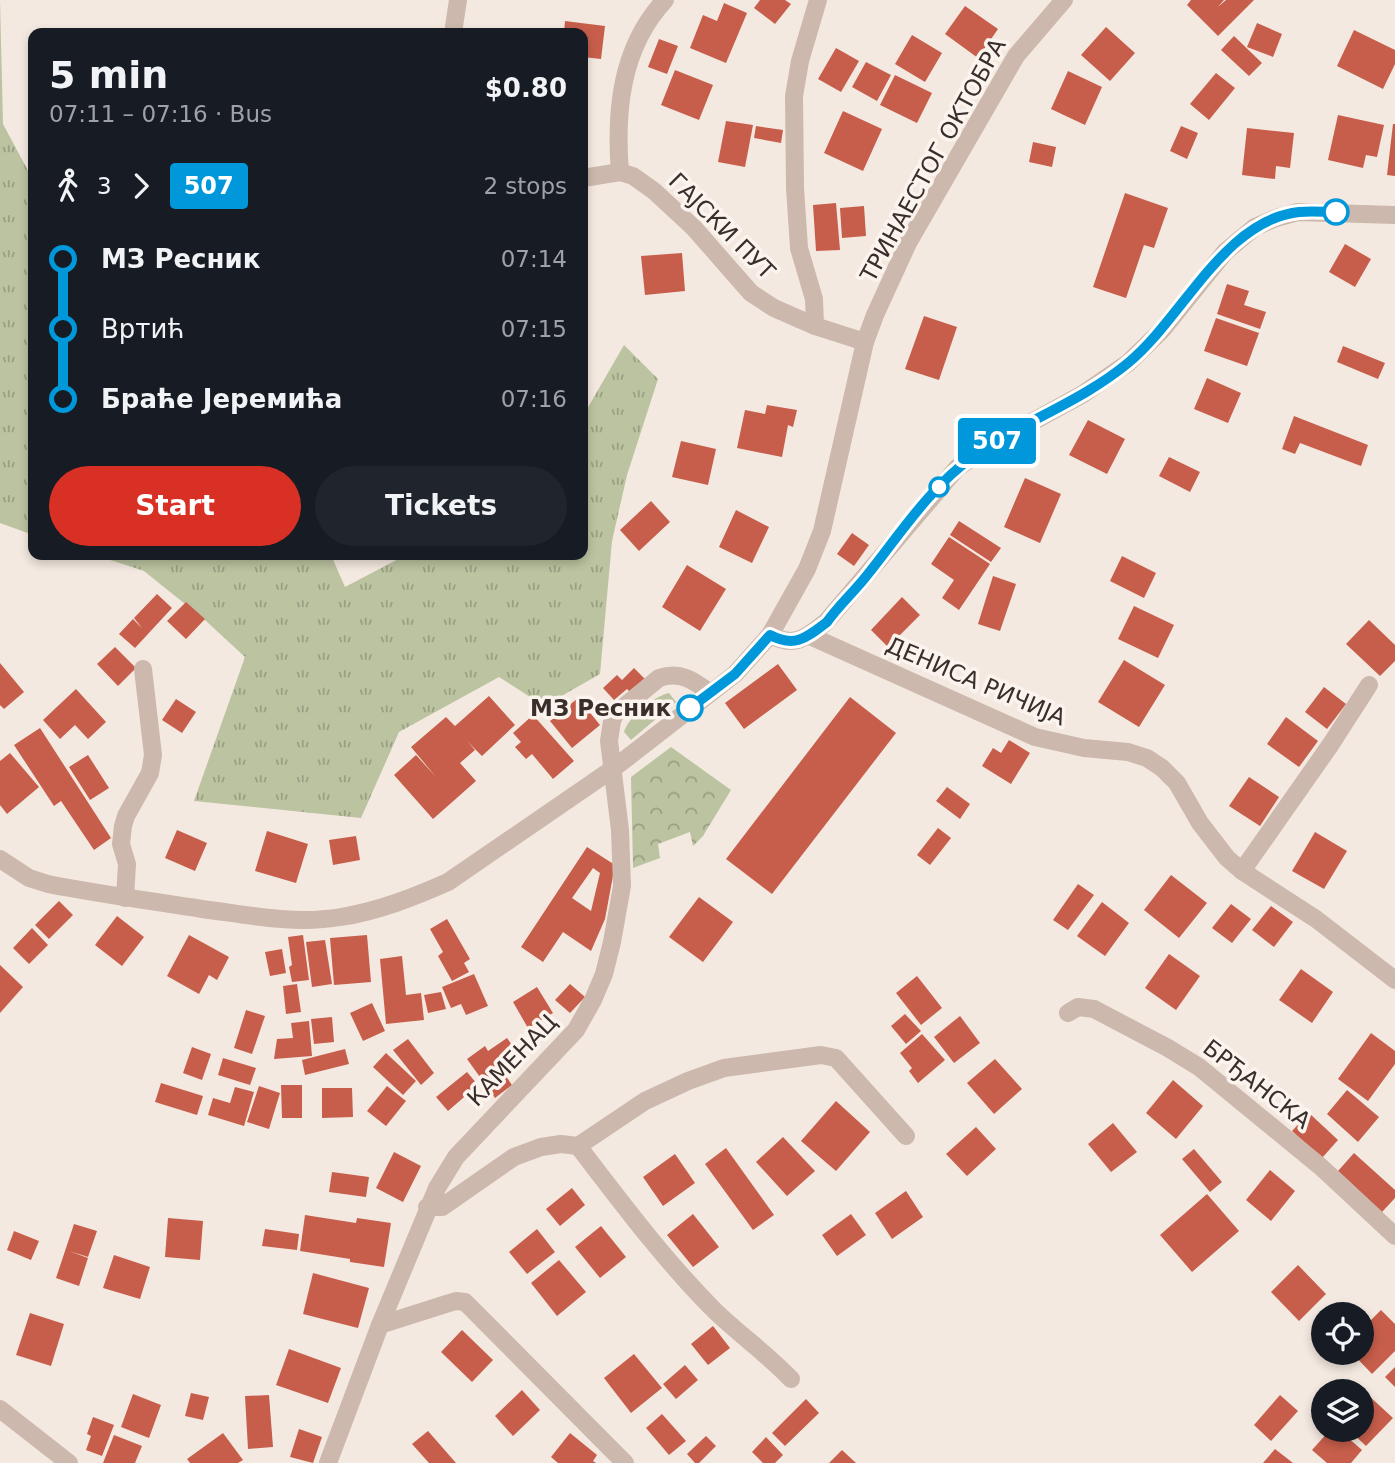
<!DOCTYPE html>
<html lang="en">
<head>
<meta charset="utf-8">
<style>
	:root { --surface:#171b24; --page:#20242c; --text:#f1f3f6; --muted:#9ea1a6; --accent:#d93025 }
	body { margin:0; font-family:"DejaVu Sans",sans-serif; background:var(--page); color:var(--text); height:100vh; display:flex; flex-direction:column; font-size:26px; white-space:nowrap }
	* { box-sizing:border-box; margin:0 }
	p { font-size:23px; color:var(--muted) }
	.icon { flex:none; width:38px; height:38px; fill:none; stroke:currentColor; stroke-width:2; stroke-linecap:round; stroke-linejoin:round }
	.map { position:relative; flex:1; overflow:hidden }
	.details { position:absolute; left:28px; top:28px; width:560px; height:532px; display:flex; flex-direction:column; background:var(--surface); border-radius:14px; box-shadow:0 4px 10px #0003 }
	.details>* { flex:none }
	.badge { padding:0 14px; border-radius:5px; font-size:24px; line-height:46px }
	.tools { position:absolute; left:1311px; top:1302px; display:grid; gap:14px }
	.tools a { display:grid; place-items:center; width:63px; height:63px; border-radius:50%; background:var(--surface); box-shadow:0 4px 10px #0003; font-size:35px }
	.map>.badge { position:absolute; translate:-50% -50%; box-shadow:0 0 0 4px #fff }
	.legs { display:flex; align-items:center; gap:10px; height:77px; padding:0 21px; font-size:23px }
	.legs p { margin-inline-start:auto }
	.head { display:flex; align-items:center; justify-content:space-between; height:119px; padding:0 21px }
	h1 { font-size:38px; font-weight:600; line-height:52px }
	.button { display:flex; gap:14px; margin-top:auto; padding:14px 21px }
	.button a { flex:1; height:80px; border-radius:42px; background:var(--accent); color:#fff; font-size:28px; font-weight:600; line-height:80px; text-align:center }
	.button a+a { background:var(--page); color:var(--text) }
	ul { padding:0 21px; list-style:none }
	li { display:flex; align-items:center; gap:24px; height:70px; font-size:26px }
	li i { display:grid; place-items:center; width:10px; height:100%; margin:0 9px; background:currentColor }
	li i::after { content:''; width:18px; height:18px; margin:-9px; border:5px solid; border-radius:50%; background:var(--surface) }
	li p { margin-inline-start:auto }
	li:first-child i { background:linear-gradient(#0000 50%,currentColor 0) }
	li:last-child i { background:linear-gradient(currentColor 50%,#0000 0) }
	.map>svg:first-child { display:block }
	.grass { fill:url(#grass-tufts) }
	.park { fill:url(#park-crowns) }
	.building { fill:#c75e4b; fill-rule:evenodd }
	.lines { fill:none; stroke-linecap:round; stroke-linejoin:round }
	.minor { stroke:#ccb8ac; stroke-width:18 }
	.line-1-casing { stroke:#fff; stroke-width:16 }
	.line-1 { stroke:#0098da; stroke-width:10 }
	.stop-1-dot { fill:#fff; stroke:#0098da; stroke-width:3.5 }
	.labels { text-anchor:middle; stroke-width:7; stroke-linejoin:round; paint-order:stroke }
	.street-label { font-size:23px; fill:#3a2e2b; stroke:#fbf3ed }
	.stop-label { font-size:23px; font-weight:bold; fill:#3a2e2b; stroke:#fbf3ed; text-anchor:end }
</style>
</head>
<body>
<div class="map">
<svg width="1395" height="1463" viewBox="0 0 1395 1463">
	<defs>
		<pattern id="grass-tufts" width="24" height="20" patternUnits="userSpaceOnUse" patternTransform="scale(1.75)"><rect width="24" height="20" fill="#bbc3a0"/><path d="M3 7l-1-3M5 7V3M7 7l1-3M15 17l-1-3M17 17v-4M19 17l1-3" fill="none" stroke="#999f83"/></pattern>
		<pattern id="park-crowns" width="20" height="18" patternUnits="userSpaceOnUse" patternTransform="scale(1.75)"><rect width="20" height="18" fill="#bbc3a0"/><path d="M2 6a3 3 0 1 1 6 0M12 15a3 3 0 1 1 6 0" fill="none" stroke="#999f83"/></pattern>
	</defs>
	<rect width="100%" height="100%" fill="#f4e9e0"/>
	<g class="grass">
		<polygon points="0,0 3,124 33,180 33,535 0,523"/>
		<polygon points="624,345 658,379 627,475 612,541 600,674 544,706 499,677 399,732 361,818 194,801 245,657 205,620 144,571 95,555 331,555 345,587 406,555 583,555 583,416"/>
		<path d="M669 693 676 702 631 740 624 732C628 717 654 696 669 693Z"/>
	</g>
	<polygon class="park" points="671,747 731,790 703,836 693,846 690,832 658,844 660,858 633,868 631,777"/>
	<g class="building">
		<polygon points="760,0 785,0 791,4 775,24 754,8"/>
		<polygon points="1191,0 1224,0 1218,7 1226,0 1254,0 1218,36 1187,5"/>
		<polygon points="724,3 747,13 726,63 690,48 703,15 717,21"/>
		<polygon points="965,6 998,29 978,58 945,34"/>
		<polygon points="565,21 605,26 601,59 583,57 583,33 564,33"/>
		<polygon points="1257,23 1282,34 1273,57 1247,47"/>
		<polygon points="1106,27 1135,53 1110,81 1081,55"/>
		<polygon points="1354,30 1395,50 1395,64 1383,89 1337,66"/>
		<polygon points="912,35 942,53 925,82 895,64"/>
		<polygon points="1234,36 1262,63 1249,76 1221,50"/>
		<polygon points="659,39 678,46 667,74 648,67"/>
		<polygon points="836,48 859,61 841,92 818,79"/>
		<polygon points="866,62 891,75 877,101 852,87"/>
		<polygon points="675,70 713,85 699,120 661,105"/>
		<polygon points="1068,71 1102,87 1085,125 1051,109"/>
		<polygon points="1216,73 1235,88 1209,120 1190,104"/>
		<polygon points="895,75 932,93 917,123 880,105"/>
		<polygon points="843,111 882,129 863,171 824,153"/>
		<polygon points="1338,115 1384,125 1377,157 1366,155 1363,168 1328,160"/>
		<polygon points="726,121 753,125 745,167 718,162"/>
		<polygon points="1393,124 1395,124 1395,176 1387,175"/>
		<polygon points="756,126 783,130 781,143 754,138"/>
		<polygon points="1181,126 1198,133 1187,159 1170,151"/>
		<polygon points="1247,128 1294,133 1290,168 1276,166 1275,179 1242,175"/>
		<polygon points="1033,142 1056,147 1052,167 1029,162"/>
		<polygon points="1125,193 1168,208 1154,248 1144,245 1126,298 1093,287"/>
		<polygon points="836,203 840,250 816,251 813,205"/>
		<polygon points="864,206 866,236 842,238 840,208"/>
		<polygon points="1345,244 1371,259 1355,287 1329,272"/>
		<polygon points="682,253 685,291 645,295 641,256"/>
		<polygon points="1227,284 1249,291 1244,305 1266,312 1260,329 1217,314"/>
		<polygon points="924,316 957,327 939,380 905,369"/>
		<polygon points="1216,318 1259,333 1247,366 1204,351"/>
		<polygon points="1343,346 1385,363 1378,379 1337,362"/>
		<polygon points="1207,378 1241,393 1228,423 1194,409"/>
		<polygon points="767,405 797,410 793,427 788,425 782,457 737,448 745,410 765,414"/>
		<polygon points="1294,416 1368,445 1361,466 1300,443 1295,454 1282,449"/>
		<polygon points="1088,420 1125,439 1107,474 1069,455"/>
		<polygon points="681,441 716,449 708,485 672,477"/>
		<polygon points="1169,457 1200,472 1190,492 1159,476"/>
		<polygon points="1025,478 1061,494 1040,543 1004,527"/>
		<polygon points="651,501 670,522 639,551 620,530"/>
		<polygon points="736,510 769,527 752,563 719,547"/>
		<polygon points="959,521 1001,548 991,562 950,535"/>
		<polygon points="852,533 869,545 854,566 837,554"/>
		<polygon points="949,537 990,564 959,610 942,598 954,580 931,564"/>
		<polygon points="1122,556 1156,573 1144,598 1110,581"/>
		<polygon points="687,565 726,589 700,631 662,607"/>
		<polygon points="993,576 1016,584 1000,631 978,624"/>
		<polygon points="157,594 172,608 135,648 119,634 133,619 142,628 134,618"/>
		<polygon points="902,597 920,615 888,647 871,630"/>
		<polygon points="186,602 205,619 186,639 167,621"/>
		<polygon points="1134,606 1174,625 1158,658 1118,639"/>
		<polygon points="1369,620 1395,645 1395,661 1380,676 1346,644"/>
		<polygon points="115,647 136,668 118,686 97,664"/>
		<polygon points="1124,660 1165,685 1139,727 1098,702"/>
		<polygon points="0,663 24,692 4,709 0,705"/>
		<polygon points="778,664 797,690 744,729 725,703"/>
		<polygon points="634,668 646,680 632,694 627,689 614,700 603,688 617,675 622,680"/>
		<polygon points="1324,687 1346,704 1327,729 1305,712"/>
		<polygon points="76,689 106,722 88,739 75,725 60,739 43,720"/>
		<polygon points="489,696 515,725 482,756 467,741 475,750 460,763 476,781 433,819 394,775 416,755 436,777 411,747 446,717 455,726"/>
		<polygon points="850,697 896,733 772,894 726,859"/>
		<polygon points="578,698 600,725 572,748 550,721"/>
		<polygon points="176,699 196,712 182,733 162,720"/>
		<polygon points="533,715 574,761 553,779 532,754 526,759 515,747 521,742 513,733"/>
		<polygon points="1286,717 1318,741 1299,767 1267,744"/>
		<polygon points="40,728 111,838 94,850 61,801 54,806 14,745"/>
		<polygon points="1009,740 1030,753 1011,784 982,766 993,748 1001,753"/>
		<polygon points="10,753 39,787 7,814 0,805 0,761"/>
		<polygon points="88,755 109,788 90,800 69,767"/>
		<polygon points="1249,777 1279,797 1260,826 1229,806"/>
		<polygon points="947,787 970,804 960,819 936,801"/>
		<polygon points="938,828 951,838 930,865 917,855"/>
		<polygon points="177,830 207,843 195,871 165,858"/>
		<polygon points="267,831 308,844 296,883 255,871"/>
		<polygon points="1315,832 1347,851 1324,889 1292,871"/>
		<polygon points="356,836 360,860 333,865 329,840"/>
		<path d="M587 847 615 865 605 919 591 951 563 932 543 962 521 947ZM593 868 600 873 591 911 572 898Z"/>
		<polygon points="1171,875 1207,903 1179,938 1144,910"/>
		<polygon points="1078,884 1094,895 1068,930 1053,920"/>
		<polygon points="699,897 733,922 703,962 669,937"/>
		<polygon points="59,901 73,915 49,939 35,925"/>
		<polygon points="1102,902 1129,923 1105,956 1077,936"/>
		<polygon points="1231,904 1251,919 1232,943 1212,928"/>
		<polygon points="1271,906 1293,922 1274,947 1252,930"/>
		<polygon points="117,916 144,937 122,966 95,945"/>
		<polygon points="447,919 470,959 464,963 469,972 452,981 438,956 443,952 430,929"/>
		<polygon points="32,928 48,945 29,964 13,948"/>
		<polygon points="189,935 229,957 217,980 209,975 199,994 167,976"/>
		<polygon points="303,935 309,980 292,982 289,967 292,965 288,937"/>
		<polygon points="367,935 371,982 334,985 330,938"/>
		<polygon points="325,940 332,984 312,987 306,942"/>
		<polygon points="282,949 286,973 270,976 265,952"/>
		<polygon points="1169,954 1200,976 1176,1010 1145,988"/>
		<polygon points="402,956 406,995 421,993 424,1020 386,1024 380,959"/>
		<polygon points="0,965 23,987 0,1013"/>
		<polygon points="1301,969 1333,992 1312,1023 1279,1000"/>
		<polygon points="474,974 488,1006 466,1015 461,1004 451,1008 442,987"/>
		<polygon points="917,976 942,1008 921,1025 896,993"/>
		<polygon points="297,984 301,1012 286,1014 283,986"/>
		<polygon points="570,984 585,997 570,1013 555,1000"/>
		<polygon points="537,987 553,1013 528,1028 513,1002"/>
		<polygon points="441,992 446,1009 428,1013 424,995"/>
		<polygon points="372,1003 385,1031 363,1041 350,1013"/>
		<polygon points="246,1010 265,1016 252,1054 234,1048"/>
		<polygon points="905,1014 921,1031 906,1044 891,1026"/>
		<polygon points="960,1016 980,1043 954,1063 934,1037"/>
		<polygon points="332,1017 334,1042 314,1044 311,1019"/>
		<polygon points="309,1021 312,1056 274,1059 277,1039 293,1038 291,1023"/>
		<polygon points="1371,1033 1395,1051 1395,1064 1368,1101 1338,1079"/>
		<polygon points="922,1034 945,1060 918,1083 909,1071 912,1068 900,1053"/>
		<polygon points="507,1038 522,1059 503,1072 512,1085 495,1098 467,1059 485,1046 488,1051"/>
		<polygon points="408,1039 434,1073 421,1085 393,1050"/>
		<polygon points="192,1047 211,1054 202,1080 183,1073"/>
		<polygon points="345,1049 349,1064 305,1075 302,1060"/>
		<polygon points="386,1053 416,1081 403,1095 373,1067"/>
		<polygon points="223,1058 256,1068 250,1085 218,1075"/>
		<polygon points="995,1059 1022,1089 994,1114 967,1083"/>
		<polygon points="467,1072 478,1085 448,1111 436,1097"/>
		<polygon points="1173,1080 1203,1106 1176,1139 1146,1113"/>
		<polygon points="161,1083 203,1096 197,1115 155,1102"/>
		<polygon points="281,1085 302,1085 302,1118 282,1118"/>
		<polygon points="259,1086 280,1093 269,1129 247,1122"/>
		<polygon points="387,1086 406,1101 386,1126 367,1111"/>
		<polygon points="235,1087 254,1092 244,1126 208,1115 213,1098 230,1103"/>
		<polygon points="322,1088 352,1088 353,1117 322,1118"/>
		<polygon points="1347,1090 1379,1117 1358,1142 1327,1114"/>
		<polygon points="836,1101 870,1132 836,1171 801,1141"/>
		<polygon points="1309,1113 1338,1140 1322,1158 1292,1131"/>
		<polygon points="1113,1123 1137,1152 1111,1172 1088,1144"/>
		<polygon points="976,1127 996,1149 967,1176 946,1154"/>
		<polygon points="783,1137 815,1171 787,1196 756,1162"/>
		<polygon points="726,1148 774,1215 753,1230 705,1164"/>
		<polygon points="1194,1149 1222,1182 1210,1192 1182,1159"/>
		<polygon points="394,1152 421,1166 403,1202 376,1188"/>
		<polygon points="1354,1153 1395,1190 1395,1198 1382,1212 1338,1171"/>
		<polygon points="675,1154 695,1183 663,1206 643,1177"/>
		<polygon points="1270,1170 1295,1191 1271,1221 1246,1200"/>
		<polygon points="332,1172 369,1177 366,1197 329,1192"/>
		<polygon points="572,1188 585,1205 560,1226 546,1209"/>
		<polygon points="906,1191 923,1217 892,1239 875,1213"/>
		<polygon points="1207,1194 1239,1231 1192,1272 1160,1235"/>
		<polygon points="693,1214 719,1247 693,1267 667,1235"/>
		<polygon points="851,1214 866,1235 837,1256 822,1235"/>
		<polygon points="305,1215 356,1223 357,1218 391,1223 384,1267 350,1262 350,1259 300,1251"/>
		<polygon points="168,1218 203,1221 200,1260 165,1257"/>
		<polygon points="74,1224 97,1231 88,1257 69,1251 88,1258 79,1286 56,1278"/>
		<polygon points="601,1226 626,1257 600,1278 575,1247"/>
		<polygon points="265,1229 299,1234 297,1250 262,1246"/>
		<polygon points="537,1229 555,1252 527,1274 509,1252"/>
		<polygon points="14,1231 39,1241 31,1260 7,1250"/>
		<polygon points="114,1255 150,1267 140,1299 103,1288"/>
		<polygon points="559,1260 586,1292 557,1316 531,1283"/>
		<polygon points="1298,1265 1326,1294 1299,1321 1271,1292"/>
		<polygon points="313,1273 369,1288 358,1328 303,1314"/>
		<polygon points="1381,1310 1395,1324 1395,1351 1372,1374 1352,1353 1362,1353 1362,1329"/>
		<polygon points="30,1313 64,1324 51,1366 16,1355"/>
		<polygon points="713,1326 730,1348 708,1365 691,1344"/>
		<polygon points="462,1330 493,1360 472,1382 441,1352"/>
		<polygon points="289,1349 341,1368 328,1403 276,1385"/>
		<polygon points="634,1354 662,1388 631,1413 604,1378"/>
		<polygon points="685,1365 698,1380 676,1399 663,1384"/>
		<polygon points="1395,1367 1395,1387 1385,1377"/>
		<polygon points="522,1390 540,1410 513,1436 495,1416"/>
		<polygon points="191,1393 209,1397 203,1420 185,1416"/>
		<polygon points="133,1394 161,1405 149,1438 121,1427"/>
		<polygon points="1367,1394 1393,1418 1366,1446 1349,1430 1362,1430 1362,1400"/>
		<polygon points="269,1395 273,1447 248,1449 245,1396"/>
		<polygon points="1280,1395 1298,1411 1271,1441 1254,1425"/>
		<polygon points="806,1399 819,1413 785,1446 772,1433"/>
		<polygon points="662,1414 686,1441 669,1455 646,1428"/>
		<polygon points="93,1417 114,1425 102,1456 86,1450 91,1436 87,1434"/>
		<polygon points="299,1429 322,1437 313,1463 290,1457"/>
		<polygon points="1330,1430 1339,1430 1362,1450 1351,1463 1327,1463 1312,1450"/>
		<polygon points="428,1431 456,1463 429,1463 412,1444"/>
		<polygon points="223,1433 243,1460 238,1463 190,1463 187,1459"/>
		<polygon points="570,1433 597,1455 593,1461 596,1463 558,1463 551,1457"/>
		<polygon points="114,1435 142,1446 135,1463 103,1463"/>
		<polygon points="706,1436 716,1446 699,1463 695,1463 687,1454"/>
		<polygon points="766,1437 783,1455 775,1463 763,1463 752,1452"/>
		<polygon points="1275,1449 1293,1463 1263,1463"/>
		<polygon points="842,1450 856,1463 829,1463"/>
	</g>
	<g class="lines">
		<g class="minor">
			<polyline points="453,33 458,0"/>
			<path d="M620 172C615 111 621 47 665 0"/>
			<polyline points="583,178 620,172 633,176 654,191 694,228 751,293 774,308 815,326 865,342"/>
			<polyline points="815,326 814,299 799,248 795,188 794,96 800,61 818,0"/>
			<path d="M770 635C795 648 806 638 826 622L957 468 990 445 1083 394 1128 363 1162 330 1225 252 1255 227 1276 218 1298 212 1395 215"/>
			<polyline points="810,636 1035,737 1084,748 1128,752 1147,758 1162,768 1177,783 1200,823 1227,858 1242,871 1316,919 1395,980"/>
			<path d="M0 859 29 878 48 884C99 894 151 901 202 909 249 915 294 925 341 917 379 911 414 897 448 882L614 768 735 674 770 635 807 569 822 531 865 342 875 315 908 243 1016 56 1064 0"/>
			<polyline points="1242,871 1331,744 1369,685"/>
			<polyline points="125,898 127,864 121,844 123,826 126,816 150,773 153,755 143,669"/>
			<polyline points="1068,1013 1078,1007 1094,1009 1168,1048 1199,1067 1321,1167 1395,1236"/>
			<path d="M578 1146C622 1203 664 1260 715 1311 740 1335 767 1354 791 1379"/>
			<polyline points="427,1207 442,1207 514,1157 541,1147 561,1144 578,1146 645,1101 688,1081 724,1068 821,1055 836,1058 906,1136"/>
			<polyline points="380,1325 446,1304 456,1301 465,1302 625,1463"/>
			<polyline points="0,1409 69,1463"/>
			<path d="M328 1463 380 1325 437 1188 456 1157 576 1030 593 1000 604 974 612 942 622 886 620 830 609 741 612 721 615 714 659 678C680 671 693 680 709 692"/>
		</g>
	</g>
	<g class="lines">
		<defs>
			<path id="line-1" d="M690 708 735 674 770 635C795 648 806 638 827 622 839 605 855 591 868 574 900 534 931 486 974 456 1023 421 1081 402 1128 363 1183 318 1224 220 1299 212 1311 211 1324 212 1336 212"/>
		</defs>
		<use href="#line-1" class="line-1-casing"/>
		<use href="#line-1" class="line-1"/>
	</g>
	<g class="stop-1-dot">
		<circle cx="1336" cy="212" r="12"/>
		<circle cx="939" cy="487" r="9"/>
		<circle cx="690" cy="708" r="12"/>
	</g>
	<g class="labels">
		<g class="street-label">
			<text transform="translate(933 160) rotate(-61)" y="8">ТРИНАЕСТОГ ОКТОБРА</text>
			<text transform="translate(722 226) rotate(45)" y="8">ГАЈСКИ ПУТ</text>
			<text transform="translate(976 681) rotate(23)" y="8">ДЕНИСА РИЧИЈА</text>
			<text transform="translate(512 1060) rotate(-46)" y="8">КАМЕНАЦ</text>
			<text transform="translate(1257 1084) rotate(38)" y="8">БРЂАНСКА</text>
		</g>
		<g class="stop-label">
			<text x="671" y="716">МЗ Ресник</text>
		</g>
	</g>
</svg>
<div class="tools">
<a><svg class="icon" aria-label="locate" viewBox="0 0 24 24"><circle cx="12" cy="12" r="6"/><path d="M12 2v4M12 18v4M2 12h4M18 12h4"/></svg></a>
<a><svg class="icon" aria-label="layers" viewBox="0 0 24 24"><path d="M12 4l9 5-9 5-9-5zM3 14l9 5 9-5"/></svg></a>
</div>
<b class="badge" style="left:997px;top:441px;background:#0098da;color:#fff">507</b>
<section class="details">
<div class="head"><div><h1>5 min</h1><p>07:11 – 07:16 · Bus</p></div><b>$0.80</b></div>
<div class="legs"><svg class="icon" aria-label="walk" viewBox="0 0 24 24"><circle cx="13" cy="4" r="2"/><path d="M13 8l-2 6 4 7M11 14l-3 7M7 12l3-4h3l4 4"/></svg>3<svg class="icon" aria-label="forward" viewBox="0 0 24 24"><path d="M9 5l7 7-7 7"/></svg><b class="badge" style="background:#0098da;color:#fff">507</b><p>2 stops</p></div>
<ul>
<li><i style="color:#0098da"></i><b>МЗ Ресник</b><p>07:14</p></li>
<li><i style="color:#0098da"></i><span>Вртић</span><p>07:15</p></li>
<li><i style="color:#0098da"></i><b>Браће Јеремића</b><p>07:16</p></li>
</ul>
<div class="button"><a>Start</a><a>Tickets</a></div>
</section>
</div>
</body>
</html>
